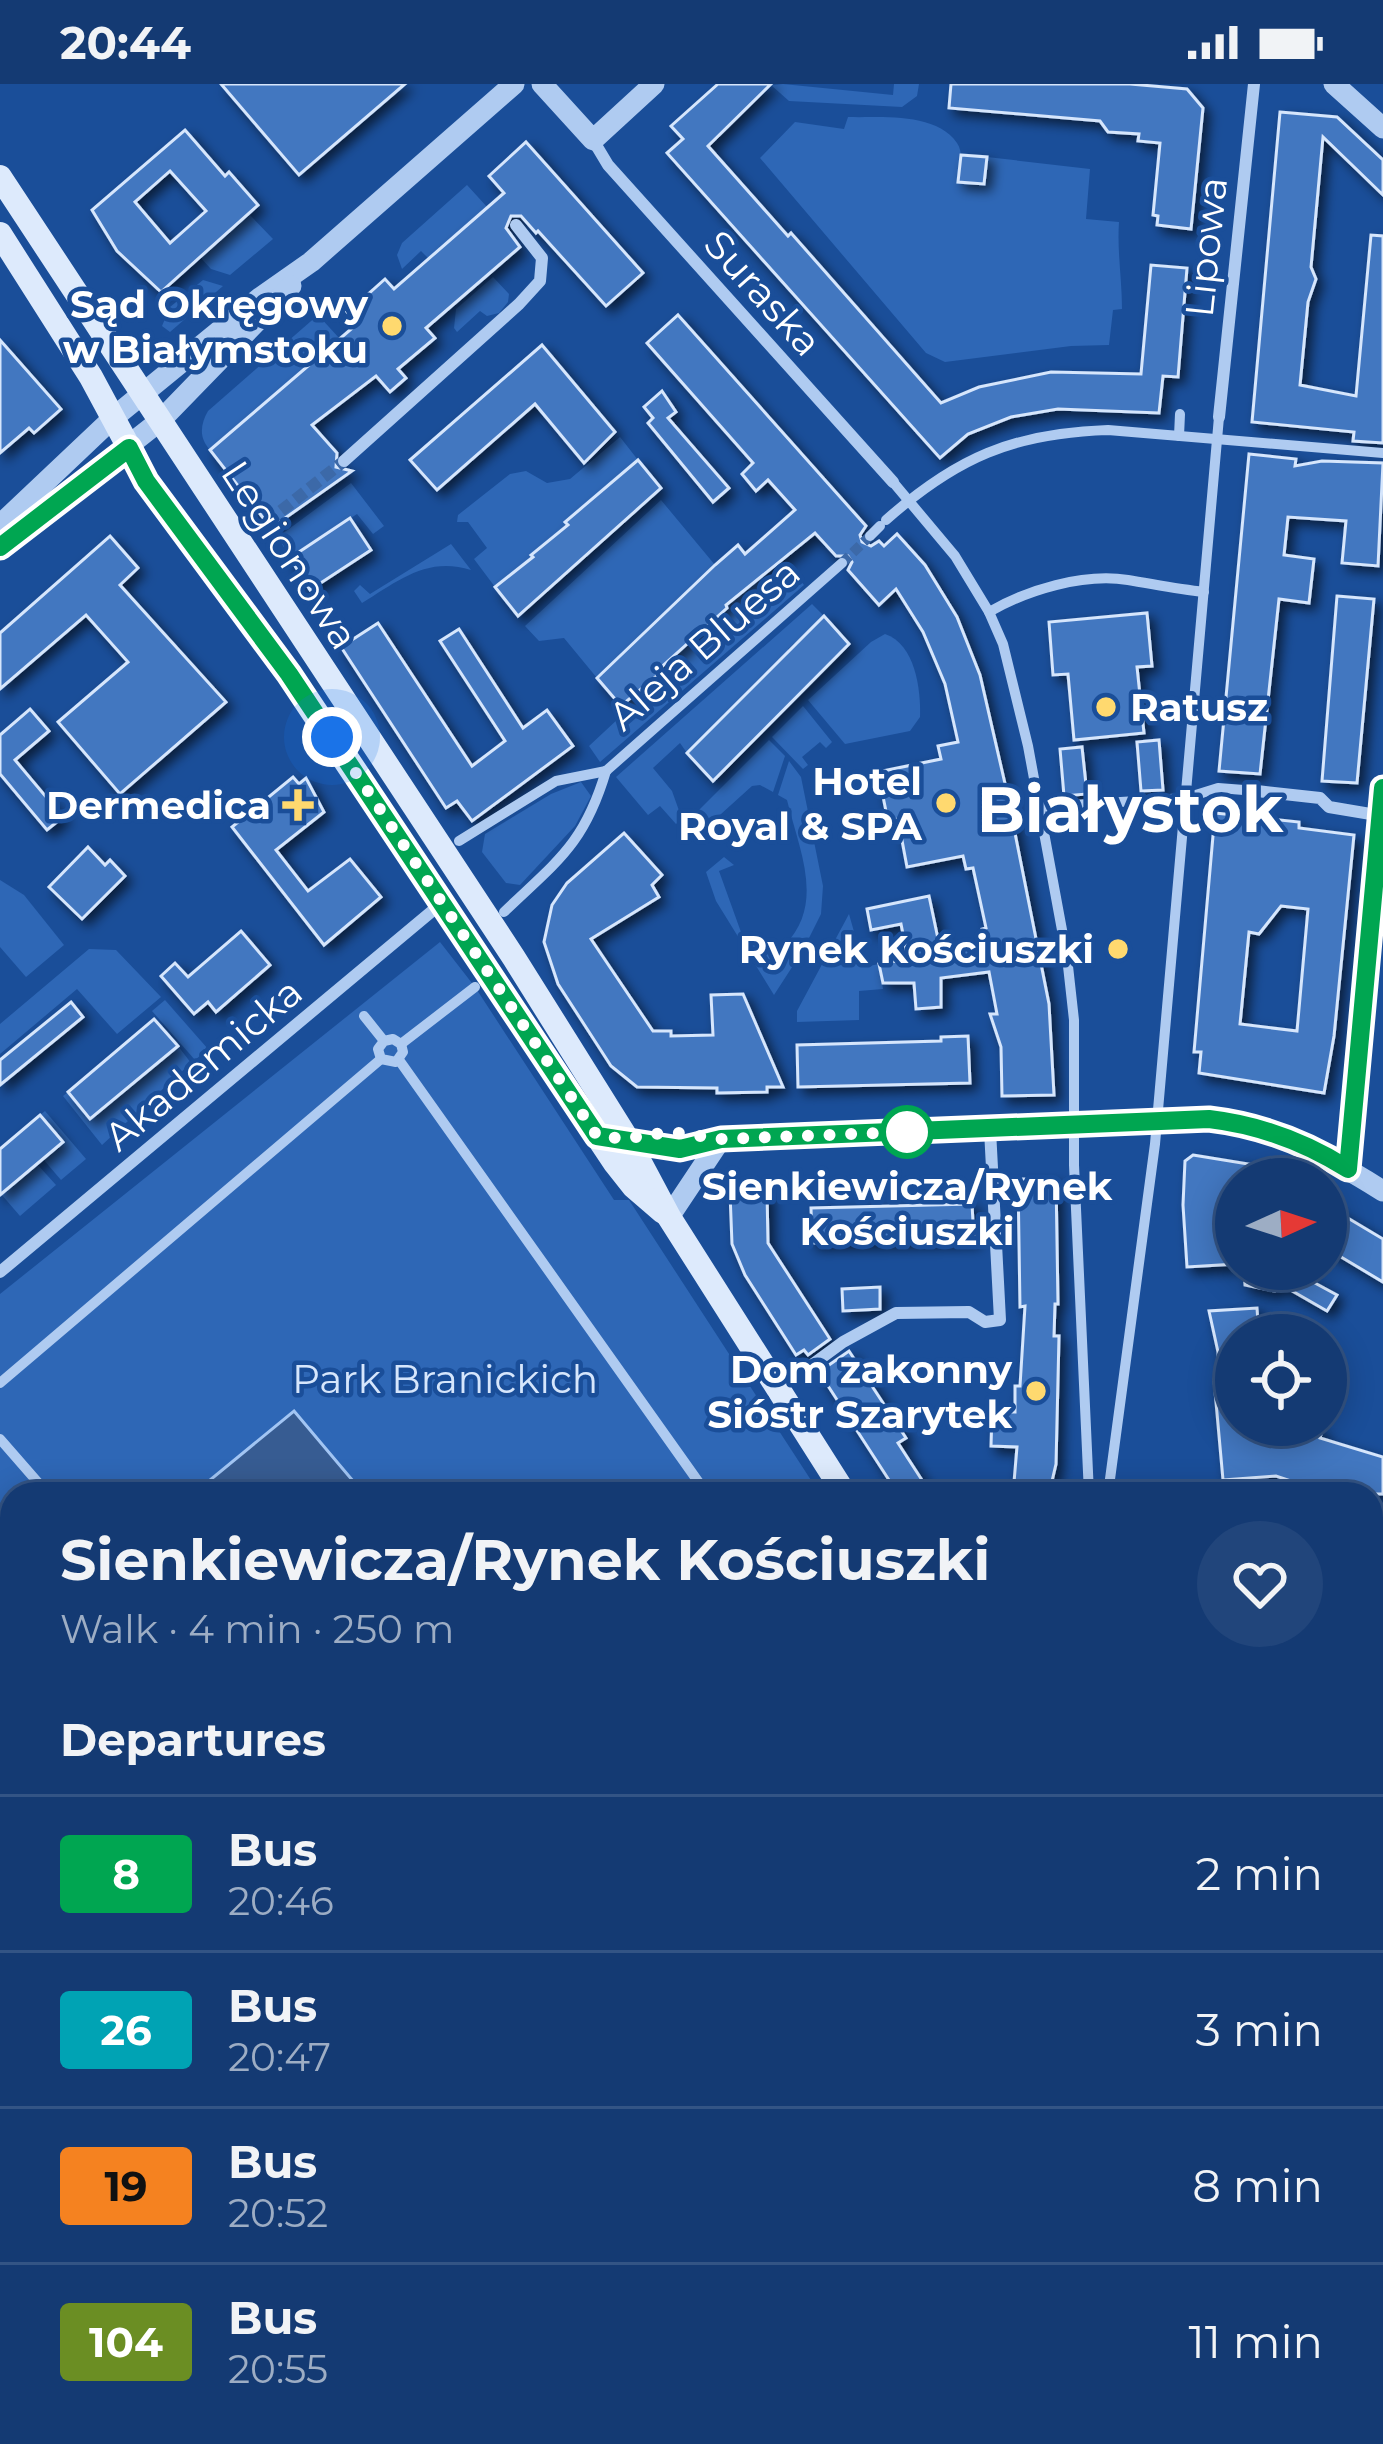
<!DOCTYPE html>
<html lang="en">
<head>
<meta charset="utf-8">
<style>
	:root { --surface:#143a73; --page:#21457b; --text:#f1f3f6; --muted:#9dadc4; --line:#335485 }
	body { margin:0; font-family:Montserrat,sans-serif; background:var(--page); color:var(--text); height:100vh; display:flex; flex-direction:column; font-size:45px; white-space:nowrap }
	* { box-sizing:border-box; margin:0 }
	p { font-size:39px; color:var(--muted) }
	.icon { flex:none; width:66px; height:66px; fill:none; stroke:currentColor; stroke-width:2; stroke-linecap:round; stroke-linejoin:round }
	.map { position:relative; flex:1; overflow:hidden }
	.sheet { position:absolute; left:0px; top:1398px; width:1383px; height:963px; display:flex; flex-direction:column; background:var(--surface); border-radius:36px 36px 0 0; box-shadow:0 6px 30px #0003,0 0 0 3px var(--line) }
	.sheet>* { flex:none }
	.badge { padding:0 24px; border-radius:9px; font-size:42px; line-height:78px }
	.needle { width:78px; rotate:87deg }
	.buttons { position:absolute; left:1215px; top:1074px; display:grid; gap:24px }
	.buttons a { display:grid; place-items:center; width:132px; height:132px; border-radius:50%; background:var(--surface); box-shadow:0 6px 30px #0003,0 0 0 3px var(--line); font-size:60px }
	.you { position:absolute; width:60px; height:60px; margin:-30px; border:9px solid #fff; border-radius:50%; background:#1a73e8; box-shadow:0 0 0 18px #1a73e833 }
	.map>.badge { position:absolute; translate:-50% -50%; box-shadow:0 0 0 6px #fff }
	h2 { padding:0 60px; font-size:45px; line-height:108px }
	.round { display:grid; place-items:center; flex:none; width:126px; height:126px; border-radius:63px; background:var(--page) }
	.summary { display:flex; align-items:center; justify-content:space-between; height:204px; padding:0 60px }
	h1 { font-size:57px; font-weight:700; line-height:90px }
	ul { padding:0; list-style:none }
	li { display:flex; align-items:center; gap:36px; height:156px; padding:0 60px; border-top:3px solid var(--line) }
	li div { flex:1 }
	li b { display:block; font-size:45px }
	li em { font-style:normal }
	li .badge { min-width:132px; font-weight:700; text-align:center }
	.status { display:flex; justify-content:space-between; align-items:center; height:84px; padding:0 60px; background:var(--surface); direction:ltr }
	.status svg { height:33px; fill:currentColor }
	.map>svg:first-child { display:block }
	.green { fill:#2e67b6 }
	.water { fill:#375c92; stroke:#a2c5f3; stroke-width:3 }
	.building { fill:#4377c0; stroke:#d6e6fc; stroke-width:3; fill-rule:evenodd; filter:url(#shadow) }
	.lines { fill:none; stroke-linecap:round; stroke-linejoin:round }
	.pedestrian-tunnel { stroke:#3c69a8; stroke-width:10; stroke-dasharray:10 5; stroke-linecap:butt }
	.minor-tunnel { stroke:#3c69a8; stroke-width:12; stroke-dasharray:12 6; stroke-linecap:butt }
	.pedestrian { stroke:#afcbf1; stroke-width:10 }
	.minor { stroke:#afcbf1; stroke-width:12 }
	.tertiary { stroke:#afcbf1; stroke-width:21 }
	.secondary { stroke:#ddeafc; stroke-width:24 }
	.line-casing { stroke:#fff; stroke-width:27 }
	.line { stroke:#00a651; stroke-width:18 }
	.walk { stroke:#fff; stroke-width:12; stroke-dasharray:0 21.6 }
	.poi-dot { fill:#ffd96f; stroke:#1a4e99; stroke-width:4.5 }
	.stop-dot { fill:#fff; stroke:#00a651; stroke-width:6 }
	.labels { text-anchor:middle; stroke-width:9; stroke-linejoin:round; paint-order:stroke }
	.street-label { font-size:39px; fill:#fff; stroke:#1a4e99 }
	.poi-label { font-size:39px; font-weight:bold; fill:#fff; stroke:#1a4e99; text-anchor:end }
	.stop-label { font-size:39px; font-weight:bold; fill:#fff; stroke:#1a4e99 }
	.park-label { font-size:39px; fill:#d6e6fc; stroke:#1a4e99 }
	.town-label { font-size:63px; font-weight:bold; fill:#fff; stroke:#1a4e99 }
</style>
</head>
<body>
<div class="status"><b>20:44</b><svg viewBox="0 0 49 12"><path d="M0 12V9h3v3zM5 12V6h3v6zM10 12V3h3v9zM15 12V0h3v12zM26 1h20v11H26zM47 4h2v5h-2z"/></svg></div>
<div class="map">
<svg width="1383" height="2360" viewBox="0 0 1383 2360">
	<defs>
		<filter id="shadow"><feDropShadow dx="6" dy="6" stdDeviation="6" flood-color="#0009"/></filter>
	</defs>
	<rect width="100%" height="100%" fill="#1a4e99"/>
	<g class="green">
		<polygon points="783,0 893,11 894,0 919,0 917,12 902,23 789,17 771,1"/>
		<path d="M848 33C880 34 936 28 957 59 964 69 960 85 959 97L984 99 987 73 1090 85 1086 135 1119 138C1117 168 1122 195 1122 225L1113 226 1109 261 1071 262 945 278 926 269 760 74 795 38 844 45Z"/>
		<polygon points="467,101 488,124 428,174 421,167 402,185 397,171 402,159"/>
		<polygon points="248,129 273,155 230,191 211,185 199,172"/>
		<polygon points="493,193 509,210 508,218 499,229 487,232 480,227 457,248 454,244 456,225"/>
		<polygon points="203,196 223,202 170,248 162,242 170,223"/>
		<path d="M318 231 340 255 210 366C199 354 200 341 208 327Z"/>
		<polygon points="620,353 638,376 566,438 568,441 531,470 533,473 495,503 474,475 487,464 468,438 457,438 458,431 510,390 526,387 547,399 570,395"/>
		<polygon points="351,399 384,442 373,450 357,430 290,474 278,453"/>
		<polygon points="661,416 715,481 597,594 564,554 539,557 525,542"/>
		<path d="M451 460 471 486C427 472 398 497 362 519L354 507 360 501 370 510Z"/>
		<polygon points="762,490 769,499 779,491 796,491 804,501 600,678 589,662 619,634 615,628"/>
		<polygon points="812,520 824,532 788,565 789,568 755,599 756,602 687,669 680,659 653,684 672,707 682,735 676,740 660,722 648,731 616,693"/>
		<path d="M885 550C915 560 921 605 920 633L910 647 845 660 808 616 871 558Z"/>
		<polygon points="803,622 832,658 826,664 820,658 802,673 808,681 803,685 772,653"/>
		<polygon points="769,656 785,672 773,708 760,701 752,702 700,749 696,729"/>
		<path d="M789 677 801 693 823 802 821 830 801 870 784 862C826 820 799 766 787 716L778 711Z"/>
		<polygon points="581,698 591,712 575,742 520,801 506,799 482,768 485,750 551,710"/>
		<polygon points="724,773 734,781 719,787 746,862 762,856 768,869 778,865 796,877 774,911 716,817 706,788"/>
		<polygon points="0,796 24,811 64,861 26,893 0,863"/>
		<polygon points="849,830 864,883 879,880 883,905 859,907 859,936 797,938 797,927"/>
		<polygon points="440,858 475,903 614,1116 629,1116 820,1410 12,1410 12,2194 0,2180 0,1210"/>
		<polygon points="89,865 116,866 161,913 117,950 77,905 0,970 0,940"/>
		<polygon points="165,916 208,965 195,976 152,927"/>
		<polygon points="178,962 191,979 102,1061 63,1012 68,1008 91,1035"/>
		<polygon points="45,1027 86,1075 61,1096 43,1075 40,1031"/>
		<polygon points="37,1080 56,1101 20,1132 1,1110"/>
		<polygon points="1383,2215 1383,2360 1196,2360 1186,2349 1371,2349 1371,2219"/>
	</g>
	<polygon class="water" points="294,1327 364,1410 193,1410"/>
	<g class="building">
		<polygon points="221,0 405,0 299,91"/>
		<polygon points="718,0 771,0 708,62 788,152 791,149 941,319 979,303 1051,288 1141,290 1151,181 1187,184 1178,293 1163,292 1159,329 1058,325 1011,333 968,350 940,374 667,69 683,55 671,42"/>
		<polygon points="951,0 1130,0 1187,5 1203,24 1191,145 1157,141 1158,132 1153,131 1160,59 1138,57 1139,50 1108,48 1100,37 949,24"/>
		<polygon points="1280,28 1337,33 1383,76 1383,111 1323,53 1311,183 1316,195 1308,218 1300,301 1356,312 1371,151 1383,152 1383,359 1353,357 1354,348 1252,338"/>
		<path d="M185 46 225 92 229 88 258 121 161 208 117 167 92 126ZM170 87 206 127 170 159 135 118Z"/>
		<polygon points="526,58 643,189 606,222 538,147 536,149 521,132 511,132 506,144 520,163 426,244 435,254 398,285 406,294 390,308 376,292 312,341 337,369 336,383 352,387 271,444 210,366 357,240 347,228 367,211 385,195 394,205 504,109 489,92"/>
		<polygon points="961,71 987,73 984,100 958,98"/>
		<polygon points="678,231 866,442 860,451 862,458 871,462 879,457 884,462 897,450 925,481 957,533 980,591 1006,704 1049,920 1054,1011 1002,1012 1001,963 990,930 997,930 989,888 941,894 941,923 916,925 914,899 883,899 879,880 908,875 901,840 871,846 867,825 929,812 941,869 985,861 982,845 986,844 973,784 966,785 963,772 907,783 898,735 888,737 878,688 941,675 938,662 958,658 945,600 923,548 896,505 879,521 848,486 852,478 848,472 836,472 815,449 726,521 727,524 657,587 659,590 621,622 597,594 715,481 738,461 745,470 795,426 768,396 756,407 742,390 753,379 647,259"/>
		<polygon points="0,256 61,325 34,349 29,344 0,369"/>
		<polygon points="542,261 615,348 584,379 535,320 437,406 410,376"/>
		<polygon points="662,307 676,328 668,334 729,404 713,418 648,339 653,334 644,323"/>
		<polygon points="1249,370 1296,375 1295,382 1322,377 1383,379 1378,482 1342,479 1346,437 1288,433 1284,471 1314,475 1309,519 1279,515 1260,690 1219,687"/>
		<polygon points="638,376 661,404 518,532 495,503 533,473 531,471 568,441 565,438"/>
		<polygon points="350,434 371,466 310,506 290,474"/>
		<polygon points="110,452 138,484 120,501 226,618 120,710 58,638 128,578 86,531 0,605 0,549"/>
		<polygon points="1337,512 1374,515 1357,699 1322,697"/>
		<polygon points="1147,529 1152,582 1137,583 1144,649 1074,656 1068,590 1053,591 1049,538"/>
		<polygon points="824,532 849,560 713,697 687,669"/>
		<polygon points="378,539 472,682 505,657 440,557 459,545 523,644 547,626 573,662 472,737 457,717 446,724 341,563"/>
		<polygon points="30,625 49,647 15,676 63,733 47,746 0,690 0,651"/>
		<polygon points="1159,656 1163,706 1141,707 1137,658"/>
		<polygon points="1082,663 1087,710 1064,712 1060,665"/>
		<polygon points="293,693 299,700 306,694 324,728 276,766 308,807 350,775 381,813 324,861 232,743"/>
		<path d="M1215 729 1299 738V744L1354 751 1334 952 1324 1009 1199 989 1201 968H1194ZM1281 822 1308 825 1297 947 1240 940 1249 848 1259 850Z"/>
		<polygon points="624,749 662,791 652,801 659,813 591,855 653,947 671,947 671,952 713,951 711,911 743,910 783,1003 767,1003 767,1008 717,1009 717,1004 637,1003 611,982 558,900 544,858 552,821 567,799"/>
		<polygon points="88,763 105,781 110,776 125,792 82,835 49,803"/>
		<polygon points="241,847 270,881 216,928 208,918 194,930 161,892 175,879 188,893"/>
		<polygon points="71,918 83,933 0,1001 0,976"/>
		<polygon points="154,935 178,962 90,1035 68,1008"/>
		<polygon points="968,952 970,999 798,1003 797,961 941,957 941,953"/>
		<polygon points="40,1031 63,1058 0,1111 0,1065"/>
		<polygon points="1193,1071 1285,1086 1284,1095 1236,1095 1236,1180 1187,1183 1183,1121 1185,1077"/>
		<polygon points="1018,1095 1056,1095 1058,1220 1055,1220 1054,1252 1059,1252 1056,1380 1049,1410 1013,1410 1017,1363 991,1362 992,1328 1015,1328 1015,1302 1020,1302 1025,1222 1020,1223"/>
		<polygon points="767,1108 768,1159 830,1255 808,1271 804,1266 796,1271 745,1191 732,1160 730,1109"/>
		<polygon points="972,1120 974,1156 812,1159 811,1124"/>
		<polygon points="1326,1121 1383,1155 1383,1198 1326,1164"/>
		<polygon points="1244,1185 1289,1185 1337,1211 1327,1227 1280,1200 1275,1207 1245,1201"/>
		<polygon points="880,1203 880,1225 843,1227 842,1205"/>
		<polygon points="1257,1224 1258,1239 1251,1240 1252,1251 1236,1251 1236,1341 1303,1341 1322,1347 1320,1354 1383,1373 1383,1410 1330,1410 1276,1392 1223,1396 1214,1296 1219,1295 1218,1268 1209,1227"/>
		<polygon points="849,1267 906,1354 898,1359 931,1410 868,1410 889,1396 819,1288"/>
	</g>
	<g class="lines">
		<polyline class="pedestrian-tunnel" points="842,479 870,452"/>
		<polyline class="minor-tunnel" points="267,438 344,377"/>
		<g class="pedestrian">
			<polyline points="1179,352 1180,330"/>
			<polyline points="893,398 955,472 989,528 1003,560 1028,662 1067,873 1074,936 1074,1081 1089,1410"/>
			<path d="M886 436C956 374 1013 349 1108 346L1383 369"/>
			<polyline points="870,452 880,442"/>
			<path d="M989 528C1027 506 1083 489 1128 496 1153 500 1177 505 1204 508"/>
			<polyline points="606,687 842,479"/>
			<polyline points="1039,723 1186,714 1218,704 1257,707"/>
			<polyline points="459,757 556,697 606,687"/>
			<path d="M504 828C557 777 584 761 606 687"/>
			<polyline points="364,932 384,957 393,955 401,960 403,968 396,978 381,975 378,965 384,957"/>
			<polyline points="401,960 475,903"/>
			<polyline points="399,976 707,1410"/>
			<polyline points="0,1299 381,975"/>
			<polyline points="0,1355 48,1410"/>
			<polyline points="1108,1410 1155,1060 1219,333"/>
		</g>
		<g class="minor">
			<polyline points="593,56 608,81 893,398"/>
			<polyline points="1219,333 1254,0"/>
			<polyline points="344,377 519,220 540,197 542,174 516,141"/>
			<polyline points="1257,707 1320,714 1329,723 1383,732"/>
			<polyline points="1349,1085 1383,704"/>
			<polyline points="0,1188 443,818"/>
			<polyline points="779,1305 843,1258 896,1229 969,1228 985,1238 1000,1236 990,1046"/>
			<polyline points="1371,1787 1383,1801"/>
			<polyline points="1376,1881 1383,1890"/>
			<polyline points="1371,2021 1383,2036"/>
			<polyline points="1371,2066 1383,2062"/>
			<polyline points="1371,2153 1383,2148"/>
			<polyline points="1056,2349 1085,2356 1100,2349"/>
		</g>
		<g class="tertiary">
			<polyline points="542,0 593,56 654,0"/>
			<polyline points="1334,0 1383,44"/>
			<polyline points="0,441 113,334 261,213 311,178 514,0"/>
			<polyline points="0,463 161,336 291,202"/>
			<path d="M616 1054 680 1065 721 1055 1209 1035C1275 1043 1327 1072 1383 1107"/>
			<polyline points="669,1133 721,1055"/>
		</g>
		<g class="secondary">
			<polyline points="0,93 514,874 628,1056 669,1133 845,1410"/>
			<polyline points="0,150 91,293 147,397 289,590 615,1079 634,1103 663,1128"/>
			<polyline points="1047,2360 1048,2349"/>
		</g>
	</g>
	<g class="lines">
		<defs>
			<path id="line" d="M0 463 129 364 146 397 289 590 597 1052 680 1065 721 1055 1209 1035C1260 1041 1305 1058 1348 1085L1383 704"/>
		</defs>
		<use href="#line" class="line-casing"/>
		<use href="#line" class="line"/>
		<polyline class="walk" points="332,653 597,1052 628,1055 648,1050 679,1049 721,1055 907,1048"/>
	</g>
	<g class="poi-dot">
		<circle cx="392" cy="242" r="12"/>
		<circle cx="1106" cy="623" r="12"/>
		<circle cx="946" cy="719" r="12"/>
		<path d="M292 703h12v12h12v12h-12v12h-12v-12h-12v-12h12z"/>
		<circle cx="1118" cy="865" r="12"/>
		<circle cx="1036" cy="1307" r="12"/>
	</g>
	<circle class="stop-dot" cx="907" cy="1048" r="24"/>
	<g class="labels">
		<g class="street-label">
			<text transform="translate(1206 163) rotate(-84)" y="14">Lipowa</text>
			<text transform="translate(763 209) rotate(48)" y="14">Suraska</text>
			<text transform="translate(290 471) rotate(57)" y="14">Legionowa</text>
			<text transform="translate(704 560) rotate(-41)" y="14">Aleja Bluesa</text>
			<text transform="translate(203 980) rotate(-40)" y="14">Akademicka</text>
		</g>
		<g class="poi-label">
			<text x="368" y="234">Sąd Okręgowy<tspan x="368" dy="45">w Białymstoku</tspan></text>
			<text x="1130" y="637" text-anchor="start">Ratusz</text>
			<text x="922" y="711">Hotel<tspan x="922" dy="45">Royal &amp; SPA</tspan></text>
			<text x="271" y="735">Dermedica</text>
			<text x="1094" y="879">Rynek Kościuszki</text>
			<text x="1012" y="1299">Dom zakonny<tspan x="1012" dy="45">Sióstr Szarytek</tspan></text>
		</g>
		<g class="stop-label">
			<text x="907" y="1116">Sienkiewicza/Rynek<tspan x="907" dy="45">Kościuszki</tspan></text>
		</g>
		<g class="park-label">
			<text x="445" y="1309">Park Branickich</text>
		</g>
		<g class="town-label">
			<text x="1130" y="748">Białystok</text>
		</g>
	</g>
</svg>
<div class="buttons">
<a><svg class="needle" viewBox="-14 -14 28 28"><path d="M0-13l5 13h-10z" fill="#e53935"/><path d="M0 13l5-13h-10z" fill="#9dadc4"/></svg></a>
<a><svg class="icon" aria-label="locate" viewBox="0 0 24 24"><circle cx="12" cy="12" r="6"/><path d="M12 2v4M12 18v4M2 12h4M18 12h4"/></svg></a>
</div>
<div class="you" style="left:332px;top:653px"></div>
<section class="sheet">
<div class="summary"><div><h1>Sienkiewicza/Rynek Kościuszki</h1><p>Walk · 4 min · 250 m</p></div><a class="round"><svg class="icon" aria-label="heart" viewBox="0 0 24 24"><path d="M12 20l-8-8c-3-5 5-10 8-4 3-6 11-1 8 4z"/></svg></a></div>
<h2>Departures</h2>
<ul>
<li><span class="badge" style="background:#00a651;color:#fff">8</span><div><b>Bus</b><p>20:46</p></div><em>2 min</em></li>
<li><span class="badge" style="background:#00a3b4;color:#fff">26</span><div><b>Bus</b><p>20:47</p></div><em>3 min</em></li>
<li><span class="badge" style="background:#f58220;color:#111">19</span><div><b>Bus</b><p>20:52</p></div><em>8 min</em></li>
<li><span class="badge" style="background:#6b8e23;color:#fff">104</span><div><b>Bus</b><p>20:55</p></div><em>11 min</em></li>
</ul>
</section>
</div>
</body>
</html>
